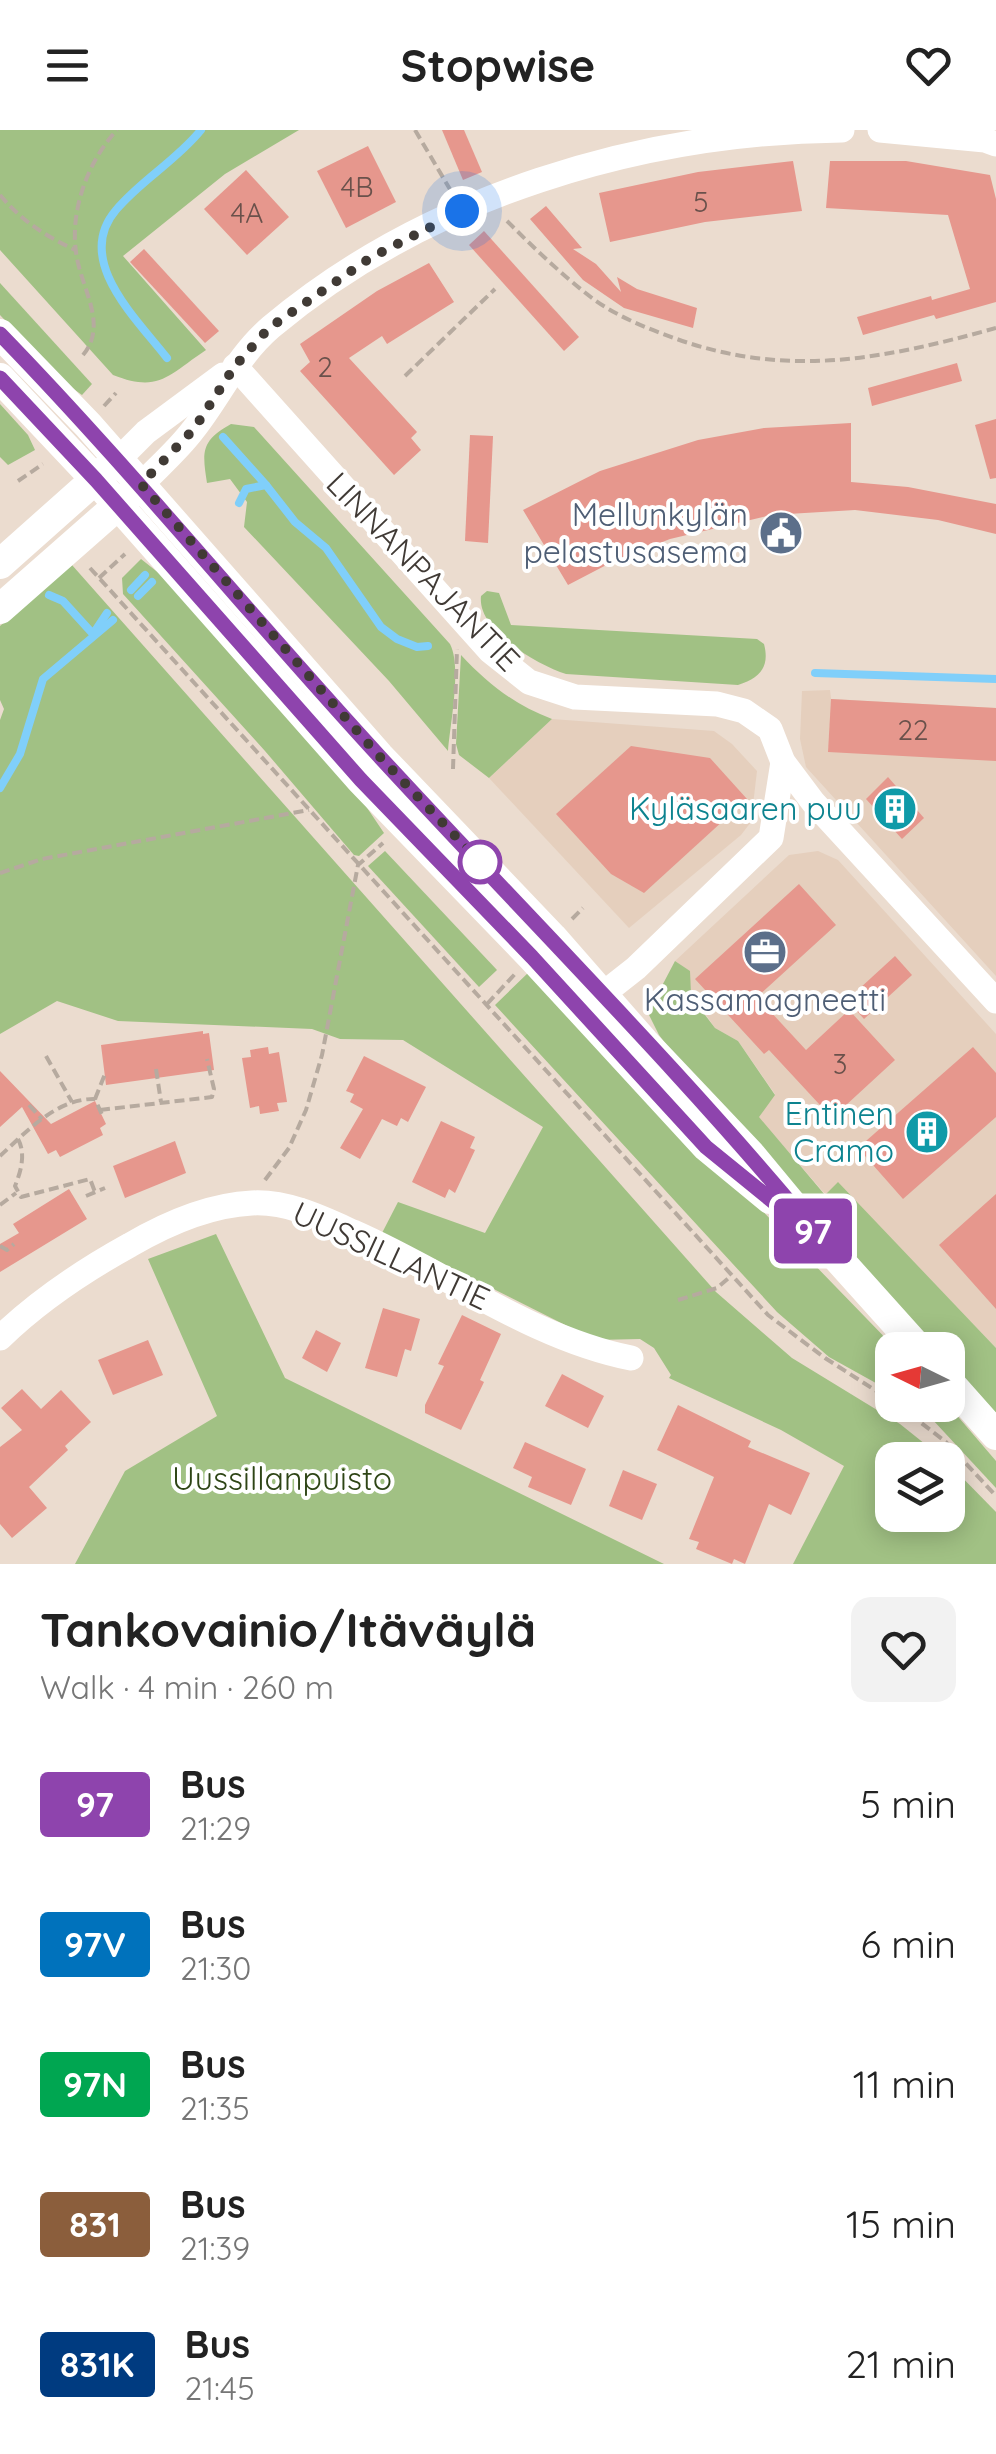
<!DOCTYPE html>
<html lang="en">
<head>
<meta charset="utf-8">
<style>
	:root { --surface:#fff; --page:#f2f2f2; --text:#222; --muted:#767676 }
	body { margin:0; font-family:Quicksand,sans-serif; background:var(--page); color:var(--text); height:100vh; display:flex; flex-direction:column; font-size:38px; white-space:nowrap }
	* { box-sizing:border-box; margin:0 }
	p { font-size:32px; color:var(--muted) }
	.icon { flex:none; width:55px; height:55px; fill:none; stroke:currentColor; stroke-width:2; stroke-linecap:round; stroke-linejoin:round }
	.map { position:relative; height:1434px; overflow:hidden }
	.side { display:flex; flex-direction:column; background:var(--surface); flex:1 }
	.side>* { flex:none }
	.badge { padding:0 20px; border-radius:8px; font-size:35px; line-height:65px }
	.needle { width:65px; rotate:275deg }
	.buttons { position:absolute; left:875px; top:1202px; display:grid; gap:20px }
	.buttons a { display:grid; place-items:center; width:90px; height:90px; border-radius:20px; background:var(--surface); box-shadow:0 5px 25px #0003; font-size:50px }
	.you { position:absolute; width:50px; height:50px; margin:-25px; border:8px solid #fff; border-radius:50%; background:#1a73e8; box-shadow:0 0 0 15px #1a73e833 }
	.map>.badge { position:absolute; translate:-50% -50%; box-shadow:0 0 0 5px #fff }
	.round { display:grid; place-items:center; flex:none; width:105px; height:105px; border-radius:20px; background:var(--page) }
	.headline { display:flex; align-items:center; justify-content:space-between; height:170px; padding:0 40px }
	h1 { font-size:48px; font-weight:700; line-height:75px }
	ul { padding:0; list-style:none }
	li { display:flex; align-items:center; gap:30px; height:140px; padding:0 40px }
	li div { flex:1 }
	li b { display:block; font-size:38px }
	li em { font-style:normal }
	li .badge { min-width:110px; font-weight:700; text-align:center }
	header { display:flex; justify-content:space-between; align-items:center; height:130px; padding:0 40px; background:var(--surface); font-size:45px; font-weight:700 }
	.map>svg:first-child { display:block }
	.built { fill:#e5cfbd }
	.green { fill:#a1c184 }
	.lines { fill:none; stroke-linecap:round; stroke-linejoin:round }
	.stream { stroke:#80cffa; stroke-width:8 }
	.building { fill:#e6978d }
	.path { stroke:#b6aa9f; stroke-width:4; stroke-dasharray:10 5; stroke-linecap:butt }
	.minor { stroke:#fff; stroke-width:25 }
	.major { stroke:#fff; stroke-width:30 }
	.line-casing { stroke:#fff; stroke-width:22 }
	.line { stroke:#8e44ad; stroke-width:15 }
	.walk { stroke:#403a35; stroke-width:10; stroke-dasharray:0 18 }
	.stop-dot { fill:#fff; stroke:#8e44ad; stroke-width:5 }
	.labels { text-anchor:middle; stroke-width:8; stroke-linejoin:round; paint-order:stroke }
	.number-label { font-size:28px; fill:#6a514b }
	.service-label { font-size:32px; fill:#4e5e75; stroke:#fff; text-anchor:end }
	.street-label { font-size:32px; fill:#403a35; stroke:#fff }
	.culture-label { font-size:32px; fill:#0d838f; stroke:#fff; text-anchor:end }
	.park-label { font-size:32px; fill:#2e4516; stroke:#fff }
</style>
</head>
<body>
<header><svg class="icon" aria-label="menu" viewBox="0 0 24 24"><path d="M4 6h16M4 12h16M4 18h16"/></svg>Stopwise<svg class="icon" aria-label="heart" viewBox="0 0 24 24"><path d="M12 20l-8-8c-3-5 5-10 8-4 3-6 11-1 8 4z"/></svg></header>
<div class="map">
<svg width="996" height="1434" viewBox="0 0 996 1434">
	<rect width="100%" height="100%" fill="#ebdccf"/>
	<g class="built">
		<polygon points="830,560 831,569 996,578 996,846 806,637 800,609 802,561"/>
		<polygon points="552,589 714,601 732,614 757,641 751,692 741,705 629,798 489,648"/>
		<polygon points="818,721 838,730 996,904 996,1218 838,1053 826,1065 758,987 775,964 738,911 715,898 691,863 689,841 675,831 789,725"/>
	</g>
	<g class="green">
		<path d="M0 0H299L225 44 123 126 206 220C167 246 159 263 113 245L0 120Z"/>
		<polygon points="0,153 92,254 82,265 61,250 0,185"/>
		<polygon points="0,274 28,305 35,320 8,335 0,327"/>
		<path d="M231 294 254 297 450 514C462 537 450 594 448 621L389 551 244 397 247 372 230 349 207 353C202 321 201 311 231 294Z"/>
		<polygon points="141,429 165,448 347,648 384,703 359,726 354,725 265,621 123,464 122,448"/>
		<polygon points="72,435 716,1162 792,1228 900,1294 945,1330 892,1330 892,1385 948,1385 948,1333 996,1382 996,1434 793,1434 844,1336 781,1300 669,1248 671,1245 654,1218 640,1209 595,1210 382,1103 398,1072 485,1103 543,997 403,910 340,909 312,899 118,891 57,871 0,904 0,590 4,579 0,570 0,496"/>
		<path d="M487 461 499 463 511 495 757 509 764 514C770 537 760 548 738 555L566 544C538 535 477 501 481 466Z"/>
		<path d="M461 525C488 554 515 575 552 589L489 648 459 625 456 614Z"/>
		<polygon points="385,721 497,840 479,857 368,736"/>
		<polygon points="675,831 690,841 691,863 702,881 715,898 738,911 775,965 759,987 825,1065 838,1052 996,1218 996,1283 948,1230 948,1220 938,1220 685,940 659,905 646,879 647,869 654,871"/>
		<polygon points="530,841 897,1220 892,1220 892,1262 829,1227 777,1182 495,875"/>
		<polygon points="216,1104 285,1248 664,1434 75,1434 125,1341 217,1286 148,1129"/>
		<polygon points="919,1275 948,1275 996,1331 996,1358"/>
	</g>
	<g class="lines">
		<g class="stream">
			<path d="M167 228C137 189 73 130 116 80 141 50 176 31 201 0"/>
			<polyline points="223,307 266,355"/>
			<polyline points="239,373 246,359 266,355 295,392 326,418 381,497 397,509 417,517 428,516"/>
			<polyline points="131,460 145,445"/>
			<polyline points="49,465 63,471 93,504 107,483"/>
			<polyline points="138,466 152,452"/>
			<polyline points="815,543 996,549"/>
			<polyline points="0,658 20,624 43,549 113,490"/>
		</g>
	</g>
	<g class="building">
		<polygon points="442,0 464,0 482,42 463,50"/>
		<polygon points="368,16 396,72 346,98 317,41"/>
		<polygon points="793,31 802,81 705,92 610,112 599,63 698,42"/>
		<polygon points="830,31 906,31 990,45 996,69 996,172 936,189 934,185 863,205 857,187 931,166 932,170 970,159 948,85 826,78"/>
		<polygon points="246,40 289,87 247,125 204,79"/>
		<polygon points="546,76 582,118 573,119 596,134 621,162 617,147 637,159 697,178 693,198 624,178 583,150 530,89"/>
		<polygon points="484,101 579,207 564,221 469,115"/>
		<polygon points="144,119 219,201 205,213 130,132"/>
		<polygon points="429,133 454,172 387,214 382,206 349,228 417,302 411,308 421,320 394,345 300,241 310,232 300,214 377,161"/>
		<polygon points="957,233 962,251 872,276 868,258"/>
		<polygon points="996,289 996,348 990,349 975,295"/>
		<polygon points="851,293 851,352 908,357 996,374 996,404 938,390 855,380 771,385 670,409 614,431 568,455 523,380 600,341 698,310 764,298"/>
		<polygon points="470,305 493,306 488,413 465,411"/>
		<polygon points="831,569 996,578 996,631 828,622"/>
		<polygon points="631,616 710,628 747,669 644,763 611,744 556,684"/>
		<polygon points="888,647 924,688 902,709 866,669"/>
		<polygon points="799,754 836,795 757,867 806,920 849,880 895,930 832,988 769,920 764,924 695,849"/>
		<polygon points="895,826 912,845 864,889 847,870"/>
		<polygon points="203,901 203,904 209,903 214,940 106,955 101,915"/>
		<polygon points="268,917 269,924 279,922 287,972 277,973 279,981 260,984 259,976 250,978 242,928 251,927 250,920"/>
		<polygon points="973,917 996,943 996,987 903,1069 858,1018"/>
		<polygon points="364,926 426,957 408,992 401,988 397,996 382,989 360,1029 340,1018 363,979 350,972 354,964 346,961"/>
		<polygon points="0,941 51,994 95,971 106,994 100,998 103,1005 60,1027 56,1020 48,1024 22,977 0,997"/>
		<polygon points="441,991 475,1007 470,1018 475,1020 455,1063 449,1059 445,1068 412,1052"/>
		<polygon points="175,1011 186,1043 125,1068 113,1036"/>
		<polygon points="69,1059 87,1089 0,1142 0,1114 19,1103 13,1094"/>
		<polygon points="996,1064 996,1179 939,1115"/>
		<polygon points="383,1178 420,1189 411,1221 405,1219 397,1247 365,1238"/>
		<polygon points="462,1185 501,1204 480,1250 484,1252 461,1300 425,1283 425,1275 444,1236 438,1234"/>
		<polygon points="316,1200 341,1213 327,1242 302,1228"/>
		<polygon points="148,1210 163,1245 113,1265 98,1230"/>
		<polygon points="562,1244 604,1266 588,1298 545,1276"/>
		<polygon points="22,1259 41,1279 61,1260 91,1292 65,1316 68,1320 29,1357 47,1378 12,1408 0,1394 0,1317 22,1300 1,1278"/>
		<polygon points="678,1275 751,1311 748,1317 810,1343 791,1385 769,1374 745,1434 734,1429 732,1434 696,1419 699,1412 689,1409 714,1347 657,1320"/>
		<polygon points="525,1312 586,1339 571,1375 528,1357 532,1347 513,1338"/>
		<polygon points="623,1340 657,1354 642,1390 609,1376"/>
	</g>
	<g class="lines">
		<g class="path">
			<polyline points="415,0 451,61"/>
			<path d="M0 65C22 91 44 105 75 120"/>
			<path d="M507 91C534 118 562 145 592 168 616 186 646 198 674 208 787 249 884 229 996 198"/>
			<path d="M83 225C109 194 80 157 76 122 70 80 88 31 117 0"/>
			<polyline points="405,246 495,159"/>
			<polyline points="104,276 116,263"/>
			<polyline points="18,351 43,334"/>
			<polyline points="90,438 768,1185 825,1228 892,1271"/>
			<polyline points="99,448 125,424"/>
			<polyline points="453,639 457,519"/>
			<polyline points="0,743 42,729 309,680"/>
			<polyline points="572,789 583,778"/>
			<polyline points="487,874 515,844"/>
			<polyline points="46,926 72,972"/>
			<polyline points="156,939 161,972"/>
			<polyline points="95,969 105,944"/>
			<polyline points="29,975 42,989"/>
			<polyline points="100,980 212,967 214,959 207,929"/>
			<path d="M18 1009C26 1024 21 1041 15 1056L21 1067 90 1049 95 1062"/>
			<path d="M0 1026C26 1002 57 968 95 969L103 987"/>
			<polyline points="265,1050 289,1018 306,980 322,925 358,735 383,713"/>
			<polyline points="86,1066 105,1058"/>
			<polyline points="0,1075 16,1063"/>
			<polyline points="0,1116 7,1120 14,1114"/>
			<polyline points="678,1170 717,1158 731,1146"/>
			<polyline points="898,1275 946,1312 996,1366"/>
		</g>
		<g class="minor">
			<polyline points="880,0 985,10 996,14"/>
			<polyline points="235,236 490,521 529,552 575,567 717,574 744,581 770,599 783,632 813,672 996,871"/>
			<polyline points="118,330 146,302 223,245"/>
			<path d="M141 355C158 337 178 320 193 300 220 266 237 226 271 197 427 66 641 2 842 0"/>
			<polyline points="589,875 636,838 771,708 783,632"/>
			<path d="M0 1208C38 1171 83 1141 130 1115 166 1094 210 1075 252 1073 287 1071 322 1088 353 1102 445 1142 531 1208 631 1228"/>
		</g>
		<g class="major">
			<polyline points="0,204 88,295 379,626 552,807 644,912 750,1024 823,1112 920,1220"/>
			<polyline points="0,248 96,350 361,650 532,827 707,1017 770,1069"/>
			<polyline points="0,434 108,338"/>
			<polyline points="0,479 133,362"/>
			<polyline points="948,1251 996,1305"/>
		</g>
	</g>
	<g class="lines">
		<defs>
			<path id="line" d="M0 204C132 340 251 487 379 626 528 788 684 943 823 1112L706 1017 532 827 361 650 96 350 0 248"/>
		</defs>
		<use href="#line" class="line-casing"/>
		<use href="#line" class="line"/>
		<polyline class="walk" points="462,81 370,128 269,198 235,236 194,299 141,354 379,626 480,732"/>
	</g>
	<defs>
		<symbol id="civic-disc" viewBox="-11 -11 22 22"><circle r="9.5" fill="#5c6f8a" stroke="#fff"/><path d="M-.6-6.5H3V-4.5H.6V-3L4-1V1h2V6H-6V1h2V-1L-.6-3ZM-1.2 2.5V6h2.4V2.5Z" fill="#fff"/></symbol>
		<symbol id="building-disc" viewBox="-11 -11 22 22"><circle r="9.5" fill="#0f9aa8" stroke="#fff"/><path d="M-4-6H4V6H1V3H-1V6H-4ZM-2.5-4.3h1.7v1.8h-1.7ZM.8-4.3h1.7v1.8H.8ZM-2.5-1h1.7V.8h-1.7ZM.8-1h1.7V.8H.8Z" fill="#fff"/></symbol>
		<symbol id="office-disc" viewBox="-11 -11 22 22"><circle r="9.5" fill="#5c6f8a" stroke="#fff"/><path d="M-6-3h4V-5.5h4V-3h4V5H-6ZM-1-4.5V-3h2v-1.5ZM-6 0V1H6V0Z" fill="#fff"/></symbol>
	</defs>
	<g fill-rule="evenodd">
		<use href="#civic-disc" x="756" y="378" width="50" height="50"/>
		<use href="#building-disc" x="870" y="654" width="50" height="50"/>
		<use href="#office-disc" x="740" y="797" width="50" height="50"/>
		<use href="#building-disc" x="902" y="977" width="50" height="50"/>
	</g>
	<circle class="stop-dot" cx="480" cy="732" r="20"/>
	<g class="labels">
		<g class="number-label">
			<text x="357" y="67">4B</text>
			<text x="701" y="82">5</text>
			<text x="247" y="93">4A</text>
			<text x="325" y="247">2</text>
			<text x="913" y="610">22</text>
			<text x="840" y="944">3</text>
		</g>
		<g class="service-label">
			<text x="748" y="396">Mellunkylän<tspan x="748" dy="37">pelastusasema</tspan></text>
			<text x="765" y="881" text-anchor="middle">Kassamagneetti</text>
		</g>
		<g class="street-label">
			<text transform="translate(423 442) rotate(46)" y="11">LINNANPAJANTIE</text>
			<text transform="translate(391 1126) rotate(25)" y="11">UUSSILLANTIE</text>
		</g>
		<g class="culture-label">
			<text x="862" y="690">Kyläsaaren puu</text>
			<text x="894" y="995">Entinen<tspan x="894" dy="37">Cramo</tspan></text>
		</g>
		<g class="park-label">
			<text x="282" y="1360">Uussillanpuisto</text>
		</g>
	</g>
</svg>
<div class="buttons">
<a><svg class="needle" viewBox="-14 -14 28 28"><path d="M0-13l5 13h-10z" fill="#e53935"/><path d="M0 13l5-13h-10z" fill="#767676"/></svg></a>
<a><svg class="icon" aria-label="layers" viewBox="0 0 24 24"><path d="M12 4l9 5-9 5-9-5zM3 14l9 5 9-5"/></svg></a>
</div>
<div class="you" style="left:462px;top:81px"></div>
<b class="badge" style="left:813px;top:1101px;background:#8e44ad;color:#fff">97</b>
</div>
<section class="side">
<div class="headline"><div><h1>Tankovainio/Itäväylä</h1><p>Walk · 4 min · 260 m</p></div><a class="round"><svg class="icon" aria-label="heart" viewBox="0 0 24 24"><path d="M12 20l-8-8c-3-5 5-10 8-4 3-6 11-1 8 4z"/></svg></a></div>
<ul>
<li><span class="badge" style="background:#8e44ad;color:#fff">97</span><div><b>Bus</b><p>21:29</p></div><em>5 min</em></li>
<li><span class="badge" style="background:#0072bc;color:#fff">97V</span><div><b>Bus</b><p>21:30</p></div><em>6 min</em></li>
<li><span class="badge" style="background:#00a651;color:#fff">97N</span><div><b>Bus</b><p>21:35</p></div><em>11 min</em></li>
<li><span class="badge" style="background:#8b5e3c;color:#fff">831</span><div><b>Bus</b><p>21:39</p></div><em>15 min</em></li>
<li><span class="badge" style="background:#003b80;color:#fff">831K</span><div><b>Bus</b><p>21:45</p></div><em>21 min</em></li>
</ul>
</section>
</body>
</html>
